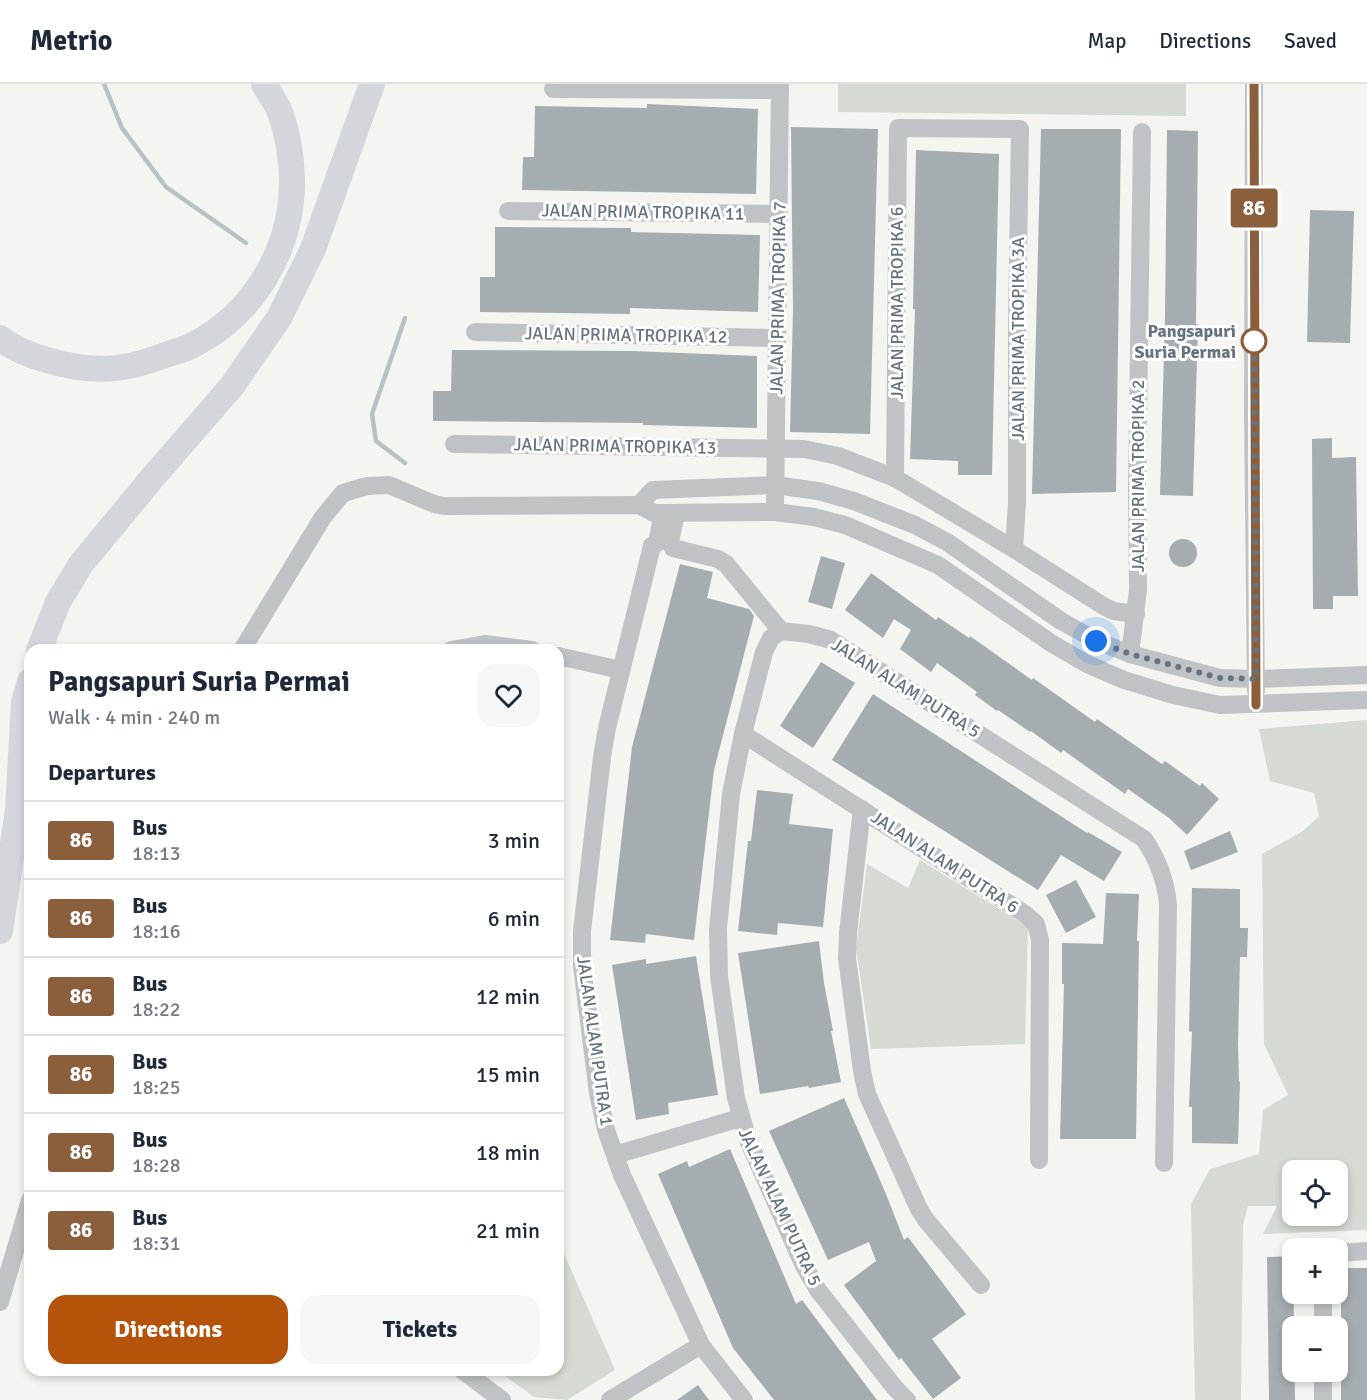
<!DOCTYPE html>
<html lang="en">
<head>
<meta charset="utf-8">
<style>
	:root { --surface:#fff; --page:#f6f6f7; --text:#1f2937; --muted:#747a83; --line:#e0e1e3; --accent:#b45309 }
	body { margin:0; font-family:Signika,sans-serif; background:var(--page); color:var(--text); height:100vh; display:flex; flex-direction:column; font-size:22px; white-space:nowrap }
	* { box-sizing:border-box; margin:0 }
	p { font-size:20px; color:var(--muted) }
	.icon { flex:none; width:33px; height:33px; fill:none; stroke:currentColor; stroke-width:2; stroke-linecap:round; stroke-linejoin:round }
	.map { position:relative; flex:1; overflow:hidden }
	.side { position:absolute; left:24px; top:560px; width:540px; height:732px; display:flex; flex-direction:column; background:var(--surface); border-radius:18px; box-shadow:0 3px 9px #0003 }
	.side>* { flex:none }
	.badge { padding:0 12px; border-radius:4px; font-size:21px; line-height:39px }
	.fabs { position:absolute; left:1282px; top:1076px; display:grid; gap:12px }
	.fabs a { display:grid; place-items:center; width:66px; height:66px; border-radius:12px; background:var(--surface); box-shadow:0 3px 9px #0003; font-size:30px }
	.you { position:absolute; width:30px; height:30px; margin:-15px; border:4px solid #fff; border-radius:50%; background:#1a73e8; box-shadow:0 0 0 9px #1a73e833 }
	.map>.badge { position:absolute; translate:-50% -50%; box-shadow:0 0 0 3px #fff }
	h2 { padding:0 24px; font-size:22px; line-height:54px }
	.round { display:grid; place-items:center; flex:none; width:63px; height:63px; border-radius:18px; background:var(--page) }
	.overview { display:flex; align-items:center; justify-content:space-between; height:102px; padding:0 24px }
	h1 { font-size:28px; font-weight:800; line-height:45px }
	.button { display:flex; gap:12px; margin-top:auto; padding:12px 24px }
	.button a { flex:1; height:69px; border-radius:18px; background:var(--accent); color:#fff; font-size:24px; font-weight:800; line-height:69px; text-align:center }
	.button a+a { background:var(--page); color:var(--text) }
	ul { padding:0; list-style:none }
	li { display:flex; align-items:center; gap:18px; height:78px; padding:0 24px; border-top:2px solid var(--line) }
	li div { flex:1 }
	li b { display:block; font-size:22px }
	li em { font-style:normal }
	li .badge { min-width:66px; font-weight:700; text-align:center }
	header { display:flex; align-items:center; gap:36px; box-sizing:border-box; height:84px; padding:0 30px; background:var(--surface); border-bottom:2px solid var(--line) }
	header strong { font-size:28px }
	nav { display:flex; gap:33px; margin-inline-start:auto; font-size:21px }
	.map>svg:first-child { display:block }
	.green { fill:#d5dbd2; fill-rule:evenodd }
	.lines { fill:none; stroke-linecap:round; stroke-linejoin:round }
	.stream { stroke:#b8c2c6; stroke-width:4.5 }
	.building { fill:#a6adb1 }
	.minor { stroke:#c0c3c6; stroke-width:18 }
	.highway { stroke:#d3d7db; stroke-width:26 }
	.line-casing { stroke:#fff; stroke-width:14 }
	.line { stroke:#8b5e3c; stroke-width:9 }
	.walk { stroke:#66747f; stroke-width:6; stroke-dasharray:0 10.8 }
	.stop-dot { fill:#fff; stroke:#8b5e3c; stroke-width:3 }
	.labels { text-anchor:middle; stroke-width:6; stroke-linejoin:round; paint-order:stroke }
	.street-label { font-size:18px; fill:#66747f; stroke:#fff }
	.stop-label { font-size:18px; font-weight:bold; fill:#66747f; stroke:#fff; text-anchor:end }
</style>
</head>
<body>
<header>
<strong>Metrio</strong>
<nav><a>Map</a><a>Directions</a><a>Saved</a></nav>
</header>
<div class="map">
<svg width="1367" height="1316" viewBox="0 0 1367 1316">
	<rect width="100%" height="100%" fill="#f4f4f1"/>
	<g class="green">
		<polygon points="838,0 1186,0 1186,32 838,28"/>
		<path d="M1367 636V1146L1263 1150 1277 1122H1248L1243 1141 1241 1316H1195L1191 1120 1210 1085 1259 1070 1263 1026 1288 1011 1264 960 1262 770 1303 747 1319 732 1314 709 1270 697 1259 645ZM1293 1086H1338V1131H1293Z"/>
		<polygon points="920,776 1028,843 1025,960 871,965 856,864 867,780 908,804"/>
		<polygon points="558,1156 615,1286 567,1316 534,1313 497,1286 558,1286"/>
	</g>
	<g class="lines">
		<g class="stream">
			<polyline points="104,0 122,44 166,103 246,159"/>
			<polyline points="405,234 372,330 376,357 405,379"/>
		</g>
	</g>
	<g class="building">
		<polygon points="647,20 758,25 756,110 522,106 523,73 534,73 535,22 647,24"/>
		<polygon points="791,43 878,45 870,350 790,348 793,225"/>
		<polygon points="1041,45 1121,45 1116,408 1032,410"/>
		<polygon points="1167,46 1198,47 1196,240 1198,240 1193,412 1160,411 1165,232"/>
		<polygon points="916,66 999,70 992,391 958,391 958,377 910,375 915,225 913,225"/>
		<polygon points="1310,126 1354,127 1350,259 1307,258"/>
		<polygon points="495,143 631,144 631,148 760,151 758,228 630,224 630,230 480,228 480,193 495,193"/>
		<polygon points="452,266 632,267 757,272 757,344 643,341 643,339 433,337 433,307 451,307"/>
		<polygon points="1332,354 1332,374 1356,373 1358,512 1333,512 1333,525 1313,525 1312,355"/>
		<circle cx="1183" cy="469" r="14"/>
		<polygon points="821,472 845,479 832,525 808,518"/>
		<polygon points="680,480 713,488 707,514 749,525 754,532 714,686 694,856 646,850 645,859 610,856 632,663"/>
		<polygon points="871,489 936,536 938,533 969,554 970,552 1032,596 1033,594 1095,638 1097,635 1162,680 1165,677 1200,702 1202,699 1219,715 1187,751 1169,734 1128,705 1125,710 1063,666 1061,669 1031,647 1030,648 998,626 997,627 975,611 977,608 937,579 931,588 900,565 911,546 894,535 883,554 845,526"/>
		<polygon points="821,578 855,599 813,664 780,642"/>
		<polygon points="873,610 1087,749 1088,748 1122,768 1104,797 1061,771 1038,806 832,676"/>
		<polygon points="757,706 793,710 789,740 833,745 823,843 778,839 777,851 738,847 748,757 751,757"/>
		<polygon points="1230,747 1238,768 1191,786 1184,767"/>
		<polygon points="1076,796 1096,833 1066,849 1046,811"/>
		<polygon points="1192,804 1240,805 1240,844 1248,844 1247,873 1240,873 1238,960 1239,997 1240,998 1238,1060 1192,1059 1192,1023 1189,1023 1192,948 1189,947"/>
		<polygon points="1106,809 1139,810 1137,857 1139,857 1136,1055 1060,1055 1064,900 1062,900 1062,859 1103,860"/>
		<polygon points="819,857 824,899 833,947 831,947 841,998 809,1004 808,1002 760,1010 738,869"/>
		<polygon points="696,872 718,1011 668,1019 669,1030 636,1036 612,881 646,875 646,880"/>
		<polygon points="844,1014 886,1110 904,1156 908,1153 966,1230 932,1255 961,1294 933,1315 901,1274 899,1276 844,1201 876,1177 869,1158 828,1176 769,1047"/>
		<polygon points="730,1065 796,1220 802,1216 877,1316 774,1316 733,1264 658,1090 687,1077 689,1083"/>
		<polygon points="1293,1172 1295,1316 1269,1316 1267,1173"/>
		<rect x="1341" y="1184" width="26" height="132"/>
		<polygon points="698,1301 709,1316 677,1316"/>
	</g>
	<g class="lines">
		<g class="minor">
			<polyline points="1254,0 1253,330 1256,607"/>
			<polyline points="553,5 780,6"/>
			<polyline points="508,127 779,130"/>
			<polyline points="475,248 777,254"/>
			<polyline points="454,360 804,365 838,372 895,394 1014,465 1105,523 1114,527 1136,530"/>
			<polyline points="895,394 898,44 1020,45 1017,239 1017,419 1014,465"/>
			<polyline points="639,421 653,406 775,401 818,407 854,417 915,441 947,458 1061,537 1097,557 1130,570 1220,594 1256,595 1367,591"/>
			<polyline points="775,428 780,0"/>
			<polyline points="676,429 670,458 673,464 718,475 726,480 781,547"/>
			<polyline points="652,462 607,644 602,673 582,847 582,882 598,1009 606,1046 622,1091 701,1261 744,1316"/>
			<polyline points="652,462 657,459 663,429"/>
			<polyline points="242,566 323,433 343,409 367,402 389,401 434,420 444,422 639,421 654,429 775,428 814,433 845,441 938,481 1051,559 1087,580 1124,596 1173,611 1220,621 1367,616"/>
			<polyline points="451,566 485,560 532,566"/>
			<polyline points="1130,570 1138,506 1137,405 1142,48"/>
			<polyline points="558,572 621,586"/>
			<polyline points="743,650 1025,830 1036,840 1040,856 1039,1076"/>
			<polyline points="862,725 848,849 847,874 862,987 867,1010 919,1125 926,1136 981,1201"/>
			<polyline points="615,1071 740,1034"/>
			<polyline points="1338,1169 1367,1167"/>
			<polyline points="0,1218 30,1116"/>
			<polyline points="1323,1242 1323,1209"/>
			<polyline points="462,1286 502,1316"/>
			<polyline points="610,1316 701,1261"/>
			<path d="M907 1316 895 1304 818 1206 804 1182 748 1056 736 1014 719 892 718 845 731 710 743 650 764 568 771 554 781 547 809 550 831 556 1144 755C1157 774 1166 798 1168 821L1164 1079"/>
			<polyline points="1323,1316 1323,1287"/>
		</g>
		<g class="highway">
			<path d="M0 254C19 269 43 276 67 281 102 289 132 284 165 271 174 268 183 266 191 262 254 231 293 164 292 95 291 71 288 46 278 24 274 15 268 8 264 0"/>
			<polyline points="39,566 58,518 81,480 153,393 232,302 279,234 313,165 372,0"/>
			<polyline points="0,847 18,726 24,618 30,597"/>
		</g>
	</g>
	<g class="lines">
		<defs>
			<polyline id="line" points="1254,0 1256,621"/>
		</defs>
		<use href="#line" class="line-casing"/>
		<use href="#line" class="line"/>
		<polyline class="walk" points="1096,557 1130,570 1220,594 1256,595 1254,257"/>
	</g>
	<circle class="stop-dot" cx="1254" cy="257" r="12"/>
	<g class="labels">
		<g class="street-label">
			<text transform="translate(643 128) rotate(1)" y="6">JALAN PRIMA TROPIKA 11</text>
			<text transform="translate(778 214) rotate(-89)" y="6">JALAN PRIMA TROPIKA 7</text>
			<text transform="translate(897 219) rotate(-90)" y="6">JALAN PRIMA TROPIKA 6</text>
			<text transform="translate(626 251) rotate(1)" y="6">JALAN PRIMA TROPIKA 12</text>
			<text transform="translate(1018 255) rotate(-90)" y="6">JALAN PRIMA TROPIKA 3A</text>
			<text transform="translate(615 362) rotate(1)" y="6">JALAN PRIMA TROPIKA 13</text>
			<text transform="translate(1138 392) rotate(-90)" y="6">JALAN PRIMA TROPIKA 2</text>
			<text transform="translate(906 604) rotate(32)" y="6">JALAN ALAM PUTRA 5</text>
			<text transform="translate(945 778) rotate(33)" y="6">JALAN ALAM PUTRA 6</text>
			<text transform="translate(595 957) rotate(82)" y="6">JALAN ALAM PUTRA 1</text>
			<text transform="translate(780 1123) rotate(65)" y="6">JALAN ALAM PUTRA 5</text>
		</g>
		<g class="stop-label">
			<text x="1236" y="253">Pangsapuri<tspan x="1236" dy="21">Suria Permai</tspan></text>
		</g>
	</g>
</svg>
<div class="fabs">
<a><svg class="icon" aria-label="locate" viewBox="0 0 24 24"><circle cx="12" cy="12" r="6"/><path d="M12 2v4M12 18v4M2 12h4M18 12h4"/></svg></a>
<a>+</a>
<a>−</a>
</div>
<div class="you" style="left:1096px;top:557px"></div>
<b class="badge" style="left:1254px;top:124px;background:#8b5e3c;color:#fff">86</b>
<section class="side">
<div class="overview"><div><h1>Pangsapuri Suria Permai</h1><p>Walk · 4 min · 240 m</p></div><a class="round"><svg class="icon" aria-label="heart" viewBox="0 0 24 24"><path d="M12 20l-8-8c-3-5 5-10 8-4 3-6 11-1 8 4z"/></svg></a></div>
<h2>Departures</h2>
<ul>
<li><span class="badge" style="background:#8b5e3c;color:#fff">86</span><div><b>Bus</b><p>18:13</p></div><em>3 min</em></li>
<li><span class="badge" style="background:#8b5e3c;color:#fff">86</span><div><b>Bus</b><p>18:16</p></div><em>6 min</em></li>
<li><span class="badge" style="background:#8b5e3c;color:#fff">86</span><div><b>Bus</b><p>18:22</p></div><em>12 min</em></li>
<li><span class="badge" style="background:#8b5e3c;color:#fff">86</span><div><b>Bus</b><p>18:25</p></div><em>15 min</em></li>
<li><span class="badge" style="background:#8b5e3c;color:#fff">86</span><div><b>Bus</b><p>18:28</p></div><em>18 min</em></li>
<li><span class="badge" style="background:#8b5e3c;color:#fff">86</span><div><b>Bus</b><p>18:31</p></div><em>21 min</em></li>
</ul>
<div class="button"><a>Directions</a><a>Tickets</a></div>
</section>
</div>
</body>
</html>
